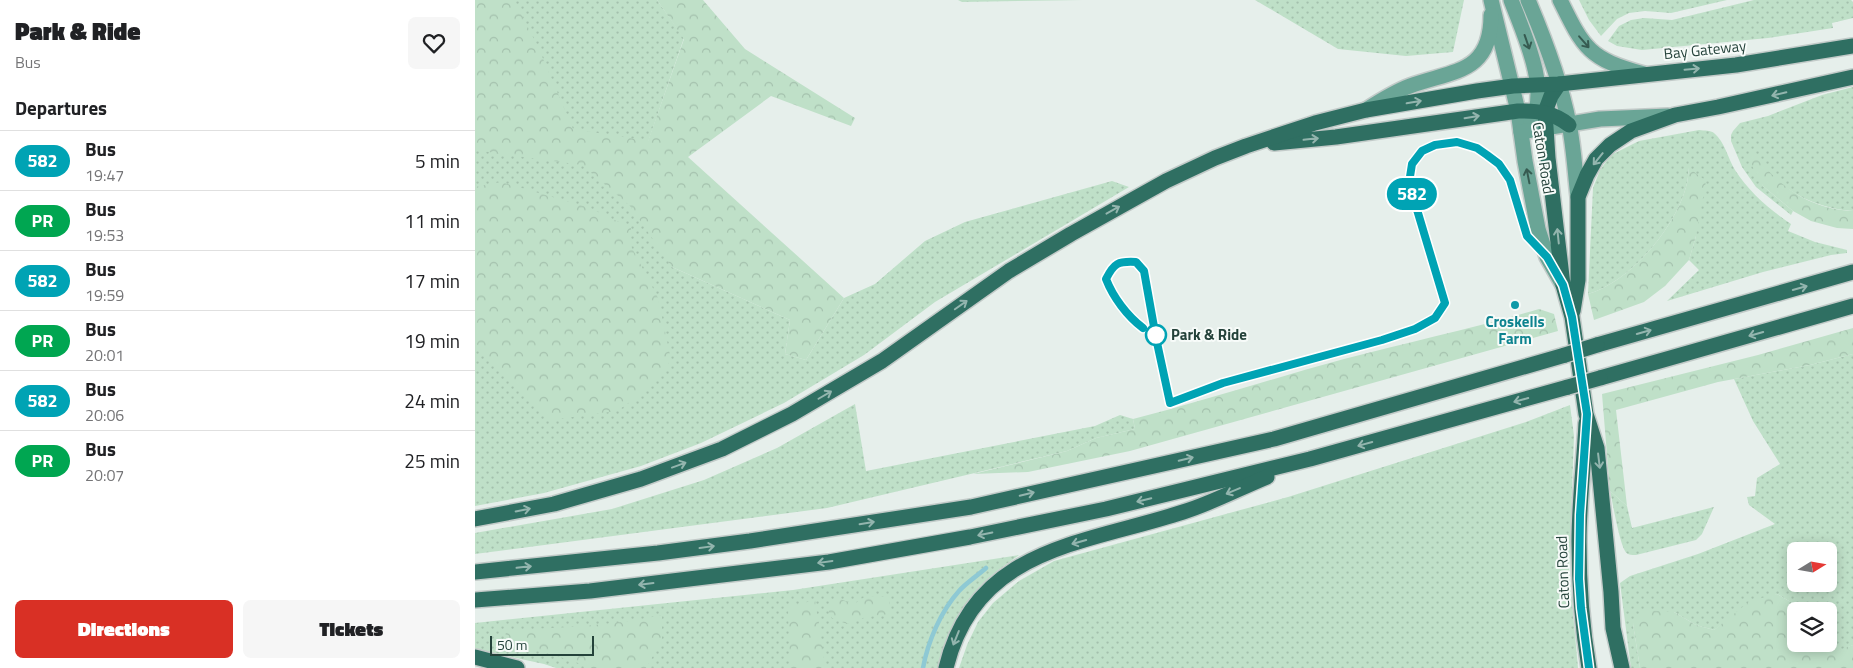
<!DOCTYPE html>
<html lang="en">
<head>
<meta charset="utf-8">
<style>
	:root { --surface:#fff; --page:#f6f6f6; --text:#202124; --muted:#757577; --line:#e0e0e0; --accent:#d93025 }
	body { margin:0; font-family:"Titillium Web",sans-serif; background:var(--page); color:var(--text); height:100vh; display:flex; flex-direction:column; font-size:19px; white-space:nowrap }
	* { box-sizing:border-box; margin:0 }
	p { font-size:16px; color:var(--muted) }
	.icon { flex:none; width:28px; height:28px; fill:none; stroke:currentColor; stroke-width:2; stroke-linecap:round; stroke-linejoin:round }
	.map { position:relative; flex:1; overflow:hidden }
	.details { display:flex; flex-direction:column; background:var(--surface); width:475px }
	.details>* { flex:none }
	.badge { padding:0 10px; border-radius:16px; font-size:18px; line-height:32px }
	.needle { width:32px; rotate:79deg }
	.fabs { position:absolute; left:1312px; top:542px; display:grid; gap:10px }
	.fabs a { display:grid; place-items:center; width:50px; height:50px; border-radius:8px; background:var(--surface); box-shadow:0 2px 12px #0003; font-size:25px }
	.scale { position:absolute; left:15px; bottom:12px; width:104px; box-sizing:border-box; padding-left:5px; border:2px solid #24423a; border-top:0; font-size:14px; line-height:18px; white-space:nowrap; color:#24423a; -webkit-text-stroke:4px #f7fbf9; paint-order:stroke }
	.map>.badge { position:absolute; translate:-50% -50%; box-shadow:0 0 0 2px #fff }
	h2 { padding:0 15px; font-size:19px; line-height:45px }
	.round { display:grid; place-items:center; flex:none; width:52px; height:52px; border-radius:8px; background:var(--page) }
	.head { display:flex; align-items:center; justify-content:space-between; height:85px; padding:0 15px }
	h1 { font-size:24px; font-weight:800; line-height:38px }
	.cta { display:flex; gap:10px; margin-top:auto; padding:10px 15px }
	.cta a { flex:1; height:58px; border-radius:8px; background:var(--accent); color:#fff; font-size:20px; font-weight:800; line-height:58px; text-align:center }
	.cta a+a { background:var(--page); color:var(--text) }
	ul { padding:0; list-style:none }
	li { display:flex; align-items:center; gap:15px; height:60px; padding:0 15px; border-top:1px solid var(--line) }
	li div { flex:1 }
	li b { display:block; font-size:19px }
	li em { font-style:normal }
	li .badge { min-width:55px; font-weight:700; text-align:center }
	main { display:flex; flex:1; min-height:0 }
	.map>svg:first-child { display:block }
	.grass { fill:url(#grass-dots); fill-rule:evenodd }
	.forest { fill:url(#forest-crowns) }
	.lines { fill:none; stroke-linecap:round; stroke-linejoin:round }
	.stream { stroke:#8ec9d4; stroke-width:4.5 }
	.primary-casing { stroke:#c2cac8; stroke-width:18 }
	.highway-casing { stroke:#c2cac8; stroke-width:18 }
	.primary { stroke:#6aa596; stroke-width:15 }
	.highway { stroke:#2f6f62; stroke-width:15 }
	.highway-bridge-casing { stroke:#c2cac8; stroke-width:18; stroke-linecap:butt }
	.highway-bridge { stroke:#2f6f62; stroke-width:15 }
	.oneway { stroke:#365b51 }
	.oneway2 { stroke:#93b5ae }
	.line-casing { stroke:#fff; stroke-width:11 }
	.line { stroke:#00a3b4; stroke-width:8 }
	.culture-dot { fill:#0f9aa8; stroke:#f7fbf9; stroke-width:2 }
	.stop-dot { fill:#fff; stroke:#00a3b4; stroke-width:2.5 }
	.labels { text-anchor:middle; stroke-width:4; stroke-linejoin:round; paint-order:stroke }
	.street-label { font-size:15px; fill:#24423a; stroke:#f7fbf9 }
	.culture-label { font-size:15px; font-weight:bold; fill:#0d838f; stroke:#f7fbf9 }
	.stop-label { font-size:15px; font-weight:bold; fill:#24423a; stroke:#f7fbf9; text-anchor:start }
</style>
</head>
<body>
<main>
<section class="details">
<div class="head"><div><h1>Park &amp; Ride</h1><p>Bus</p></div><a class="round"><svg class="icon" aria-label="heart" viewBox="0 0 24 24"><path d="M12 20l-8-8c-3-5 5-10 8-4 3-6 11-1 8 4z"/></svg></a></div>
<h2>Departures</h2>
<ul>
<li><span class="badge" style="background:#00a3b4;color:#fff">582</span><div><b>Bus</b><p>19:47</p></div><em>5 min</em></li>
<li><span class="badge" style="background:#00a651;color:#fff">PR</span><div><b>Bus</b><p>19:53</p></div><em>11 min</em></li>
<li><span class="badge" style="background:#00a3b4;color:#fff">582</span><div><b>Bus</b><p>19:59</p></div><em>17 min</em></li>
<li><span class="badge" style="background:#00a651;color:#fff">PR</span><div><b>Bus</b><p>20:01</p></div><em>19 min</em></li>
<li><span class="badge" style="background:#00a3b4;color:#fff">582</span><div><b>Bus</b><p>20:06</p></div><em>24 min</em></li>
<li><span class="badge" style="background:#00a651;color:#fff">PR</span><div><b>Bus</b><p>20:07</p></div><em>25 min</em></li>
</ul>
<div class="cta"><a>Directions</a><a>Tickets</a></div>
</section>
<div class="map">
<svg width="1378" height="668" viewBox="0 0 1378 668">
	<defs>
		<pattern id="grass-dots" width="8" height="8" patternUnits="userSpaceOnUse" patternTransform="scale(1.25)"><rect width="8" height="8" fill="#bfe0c8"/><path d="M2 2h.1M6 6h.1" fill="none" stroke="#a4c1ad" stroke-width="1.8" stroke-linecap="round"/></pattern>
		<pattern id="forest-crowns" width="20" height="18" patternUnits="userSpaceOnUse" patternTransform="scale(1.25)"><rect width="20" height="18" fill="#bfe0c8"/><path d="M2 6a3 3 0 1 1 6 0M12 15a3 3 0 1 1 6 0" fill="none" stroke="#a4c1ad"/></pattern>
	</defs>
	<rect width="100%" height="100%" fill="#e6efeb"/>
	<g class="grass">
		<polygon points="0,0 182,0 209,38 173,142 197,267 315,320 310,354 331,360 369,298 400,284 450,241 490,222 637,181 654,187 460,302 389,355 309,403 226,443 166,466 69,493 0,506"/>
		<polygon points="483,0 608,0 487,2"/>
		<polygon points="780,0 989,0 978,52 931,56 863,49"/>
		<polygon points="1104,0 1252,0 1196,13 1170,11 1154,13 1142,19 1126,36 1114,20"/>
		<polygon points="1279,0 1376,0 1378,2 1378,18 1357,23 1358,28 1293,38 1167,50 1142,46 1133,41 1144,26 1156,20 1169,18 1197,20"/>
		<path d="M1378 87V211C1345 209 1312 194 1289 168 1285 163 1282 158 1278 153L1288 186 1318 211 1316 215 1281 187 1267 167 1256 141V135L1258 131 1265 123 1293 116 1347 95Z"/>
		<path d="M1224 130C1230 131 1235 130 1239 133 1250 142 1253 159 1260 170 1275 193 1294 209 1316 224L1313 231 1340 242 1372 250V253L1356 255 1288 272 1192 301 1224 270 1214 260 1221 236 1214 168C1213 174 1213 181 1211 187 1200 228 1155 282 1113 294L1118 188 1125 170 1136 155 1164 141Z"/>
		<path d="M1378 354V645L1364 651 1354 641V611H1331L1302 594 1256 618 1239 630 1221 625 1199 612 1158 624 1165 668H1156L1145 583 1155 576 1223 554 1300 524 1274 505 1272 497 1280 496 1282 478 1305 464 1278 421 1259 379 1335 365ZM1321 551H1354V584H1321Z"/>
		<polygon points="380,404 391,471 620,426 645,415 658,419 660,429 621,438 592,451 352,508 0,554 0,533 137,509 229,480 302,448"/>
		<polygon points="1095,405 1099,436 1094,569 1103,668 484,668 492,645 503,622 518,603 544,581 579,561 813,497 1051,422"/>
		<path d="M1135 491 1152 506 1157 528 1239 507 1227 534 1221 540 1161 555C1156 555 1152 555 1150 551 1144 541 1138 504 1135 491Z"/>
		<path d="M544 555C535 562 525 568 516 576 489 599 470 633 463 668H81L69 664 0 649V623L318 590Z"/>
	</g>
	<g class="forest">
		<polygon points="0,0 39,0 63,47 98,129 173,141 209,39 182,0 228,0 270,49 380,118 376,126 296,96 213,157 369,298 331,360 310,354 315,320 197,267 155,206 107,165 0,150"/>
		<path d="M1278 152C1303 187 1335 209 1378 211V229L1362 228 1336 221 1318 211 1288 186 1274 160Z"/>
		<path d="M1214 168 1231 181 1221 236 1214 260 1190 286 1169 302 1119 320 1113 294C1155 282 1200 228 1211 187 1213 181 1213 174 1214 168Z"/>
		<polygon points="26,182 115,208 156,228 156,246 183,298 196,360 175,388 142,411 75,420 29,376 0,342 0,187"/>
		<path d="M1064 309 1079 314 1083 331 655 451 553 472 498 474 592 451 621 438 660 429 658 419C729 401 799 378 869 359 934 342 1000 328 1064 309Z"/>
		<polygon points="1378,328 1378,354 1335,365 1243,382 1141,410 1152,506 1135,491 1127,394 1283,355"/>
		<polygon points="1302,594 1331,611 1321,611 1321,644 1354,644 1354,641 1364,650 1378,645 1378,668 1165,668 1158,624 1169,610 1199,612 1221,625 1239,630 1275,601"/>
		<polygon points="391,596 415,597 414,614 391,617 372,624 357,618 351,606 365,599 379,604"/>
		<polygon points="340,600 349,659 353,668 315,668 313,607"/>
		<path d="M187 615V640L171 668H118L79 655 30 642 31 630C84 628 136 626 187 615Z"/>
	</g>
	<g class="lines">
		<path class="stream" d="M448 668C453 641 466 611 484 591 491 583 502 576 511 568"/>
		<defs>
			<g id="primary">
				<polyline points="1016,0 1043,111 1050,161 1063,229 1072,257 1088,285"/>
				<path d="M1036 0C1048 32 1076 90 1056 123"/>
				<path d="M1053 0C1070 40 1086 82 1094 124 1099 148 1100 173 1103 197"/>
				<path d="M1085 0C1109 49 1114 59 1169 74"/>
				<path d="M891 110C905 101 919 92 935 86 978 70 1016 74 1016 15"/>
				<polyline points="1046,132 1125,119 1193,116"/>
			</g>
			<g id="highway">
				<polyline points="1084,84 1076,96 1070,112 1073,158 1088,285 1097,317 1111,414 1122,448 1136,592 1138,628 1147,668"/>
				<path d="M799 143 861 137 1043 111C1063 111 1078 112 1094 125"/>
				<polyline points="1098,311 1103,280 1103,197 1112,175 1121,159 1135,145 1156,131 1200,115 1243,107 1378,77"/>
				<polyline points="1122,345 1378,272"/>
				<polyline points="1125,378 1378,306"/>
				<path d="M1111 423C1109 463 1104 502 1104 542 1104 584 1107 626 1114 668"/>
				<polyline points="0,519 79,504 166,479 247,449 317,414 407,361 534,271 596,234 691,181 740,158 771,146 840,123 891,110 1002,91 1038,86 1084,84 1261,65 1378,46"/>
				<polyline points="0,572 183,553 275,541 496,507 799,439 1090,355"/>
				<polyline points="0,600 115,591 354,562 495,537 631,509 835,459 1093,387"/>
				<polyline points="0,657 42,668"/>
				<path d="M471 668C500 547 610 544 708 512 737 503 765 488 792 477"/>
			</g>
		</defs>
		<use href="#primary" class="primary-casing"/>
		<use href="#highway" class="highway-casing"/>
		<use href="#primary" class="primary"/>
		<use href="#highway" class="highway"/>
		<defs>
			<g id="highway-bridge">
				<polyline points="1090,355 1122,345"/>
				<polyline points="1093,387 1125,378"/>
			</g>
		</defs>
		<use href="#highway-bridge" class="highway-bridge-casing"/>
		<use href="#highway-bridge" class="highway-bridge"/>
	</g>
	<defs><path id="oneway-shaft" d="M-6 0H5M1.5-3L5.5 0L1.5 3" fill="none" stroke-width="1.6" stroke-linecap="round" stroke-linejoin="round" transform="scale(1.25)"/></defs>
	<g class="oneway">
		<use href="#oneway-shaft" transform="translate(1052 42) rotate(71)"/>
		<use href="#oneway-shaft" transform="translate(1109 42) rotate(49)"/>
		<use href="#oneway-shaft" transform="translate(1053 176) rotate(-101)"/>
	</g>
	<g class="oneway2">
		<use href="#oneway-shaft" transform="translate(1217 69) rotate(-5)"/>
		<use href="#oneway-shaft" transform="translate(1304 94) rotate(167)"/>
		<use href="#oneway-shaft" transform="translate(939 102) rotate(-10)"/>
		<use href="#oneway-shaft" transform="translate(997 117) rotate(-9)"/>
		<use href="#oneway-shaft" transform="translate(836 139) rotate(-6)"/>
		<use href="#oneway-shaft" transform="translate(1123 159) rotate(129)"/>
		<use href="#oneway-shaft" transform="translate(638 210) rotate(-29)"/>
		<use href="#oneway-shaft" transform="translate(1083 236) rotate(-96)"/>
		<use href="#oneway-shaft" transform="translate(1325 288) rotate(-16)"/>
		<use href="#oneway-shaft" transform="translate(486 305) rotate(-35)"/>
		<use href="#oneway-shaft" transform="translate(1169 332) rotate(-16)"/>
		<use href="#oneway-shaft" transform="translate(1281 334) rotate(164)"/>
		<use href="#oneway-shaft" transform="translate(350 395) rotate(-30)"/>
		<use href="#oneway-shaft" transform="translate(1046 400) rotate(165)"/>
		<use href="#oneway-shaft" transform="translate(890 444) rotate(165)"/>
		<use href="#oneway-shaft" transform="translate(711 459) rotate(-13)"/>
		<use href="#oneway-shaft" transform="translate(1124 461) rotate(83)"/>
		<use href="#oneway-shaft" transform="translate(204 465) rotate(-20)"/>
		<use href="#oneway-shaft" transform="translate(758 491) rotate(157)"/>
		<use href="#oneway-shaft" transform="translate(552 494) rotate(-13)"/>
		<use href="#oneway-shaft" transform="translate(669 500) rotate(166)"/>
		<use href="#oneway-shaft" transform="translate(48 510) rotate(-11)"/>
		<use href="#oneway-shaft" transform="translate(392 523) rotate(-9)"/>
		<use href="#oneway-shaft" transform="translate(510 534) rotate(168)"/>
		<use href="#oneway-shaft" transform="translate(604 542) rotate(164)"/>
		<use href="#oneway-shaft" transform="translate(232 547) rotate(-8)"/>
		<use href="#oneway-shaft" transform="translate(350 562) rotate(172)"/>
		<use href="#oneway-shaft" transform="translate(49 567) rotate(-6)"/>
		<use href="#oneway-shaft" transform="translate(171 584) rotate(173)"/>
		<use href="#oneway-shaft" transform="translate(481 638) rotate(112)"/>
	</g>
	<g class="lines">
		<defs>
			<path id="line" d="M668 328C652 316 638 297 631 279 639 263 643 261 661 262L669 271 681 338 695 403 748 383 907 340 940 329 960 318 970 303 934 183 937 164 947 151 960 145 982 142 1002 148 1012 155 1024 164 1035 180 1052 236 1072 257 1088 285 1097 317 1112 414 1105 515 1104 579 1106 608 1114 668"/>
		</defs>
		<use href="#line" class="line-casing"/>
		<use href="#line" class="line"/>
	</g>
	<circle class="culture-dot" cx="1040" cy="305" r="5"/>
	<circle class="stop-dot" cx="681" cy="335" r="10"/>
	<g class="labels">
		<g class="street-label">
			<text transform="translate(1230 50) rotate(-6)" y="5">Bay Gateway</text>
			<text transform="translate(1068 158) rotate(81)" y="5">Caton Road</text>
			<text transform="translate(1088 572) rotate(-92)" y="5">Caton Road</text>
		</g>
		<g class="culture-label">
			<text x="1040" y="327">Croskells<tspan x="1040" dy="17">Farm</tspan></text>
		</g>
		<g class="stop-label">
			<text x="696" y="340">Park &amp; Ride</text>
		</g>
	</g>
</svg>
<div class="fabs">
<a><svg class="needle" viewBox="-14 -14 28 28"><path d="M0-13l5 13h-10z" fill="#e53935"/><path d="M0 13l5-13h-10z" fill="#757577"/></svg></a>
<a><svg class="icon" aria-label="layers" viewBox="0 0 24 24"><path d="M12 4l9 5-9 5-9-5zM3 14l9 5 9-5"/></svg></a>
</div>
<div class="scale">50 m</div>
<b class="badge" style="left:937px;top:194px;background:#00a3b4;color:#fff">582</b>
</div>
</main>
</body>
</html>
